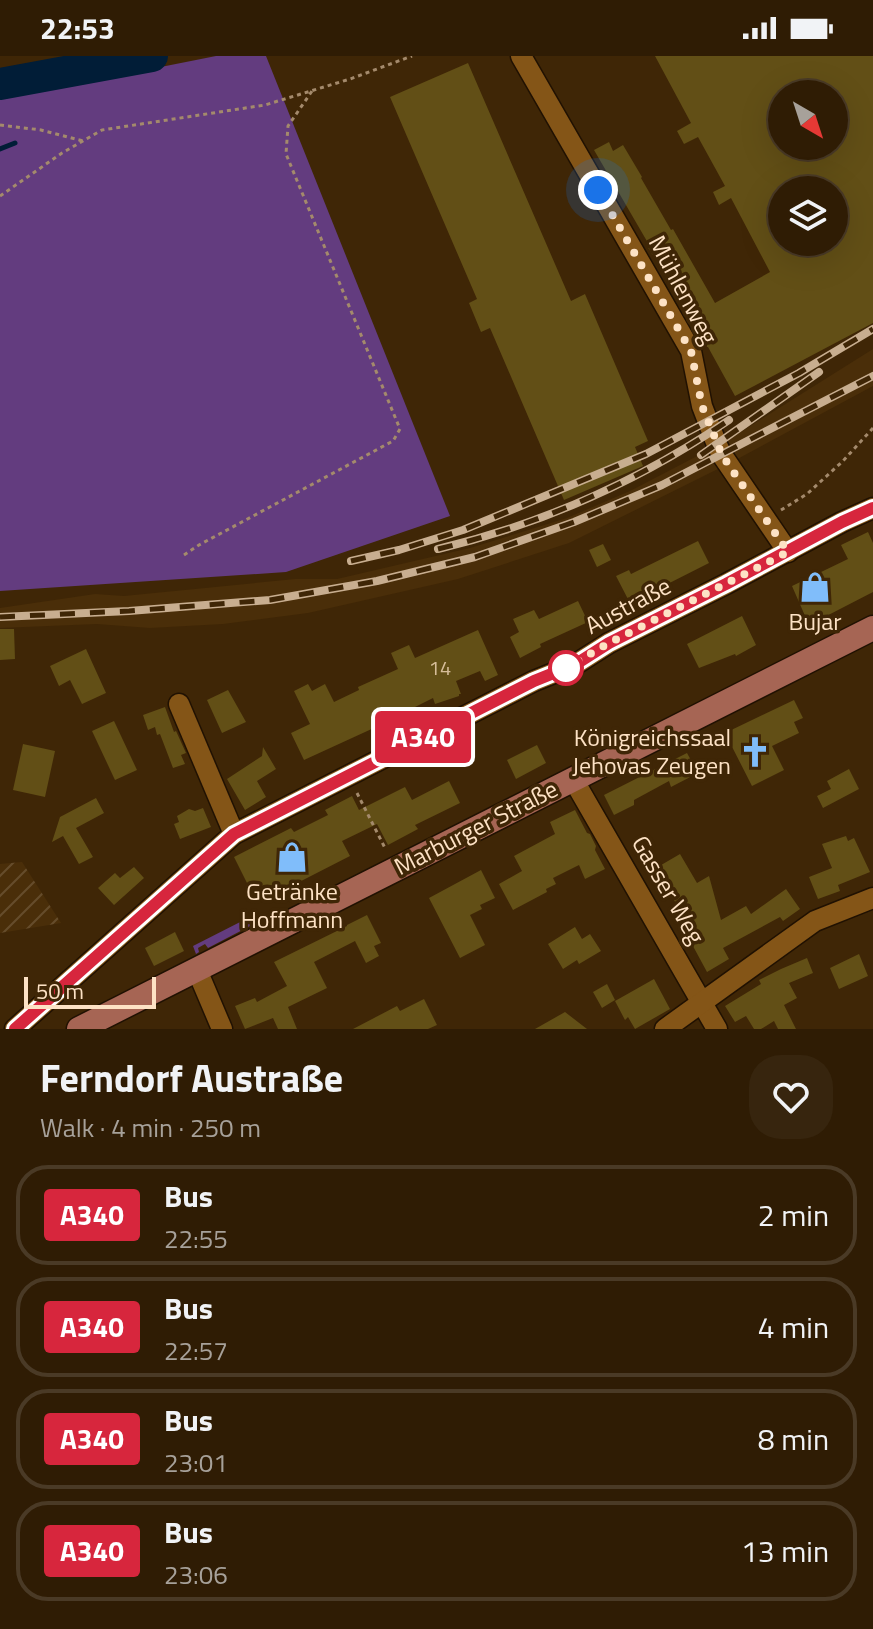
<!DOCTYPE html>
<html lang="en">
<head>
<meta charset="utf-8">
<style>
	:root { --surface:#2f1c04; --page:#37250e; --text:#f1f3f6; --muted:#a7a19a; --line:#4a3a26 }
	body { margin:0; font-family:"Titillium Web",sans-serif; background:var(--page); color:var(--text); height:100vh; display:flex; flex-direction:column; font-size:30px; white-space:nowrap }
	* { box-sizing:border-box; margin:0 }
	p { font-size:26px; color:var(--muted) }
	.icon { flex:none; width:44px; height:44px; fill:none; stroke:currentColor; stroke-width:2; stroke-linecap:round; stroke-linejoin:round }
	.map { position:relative; height:973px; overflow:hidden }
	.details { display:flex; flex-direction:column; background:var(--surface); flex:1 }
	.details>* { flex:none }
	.badge { padding:0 16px; border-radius:6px; font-size:28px; line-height:52px }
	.needle { width:52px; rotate:141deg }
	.tools { position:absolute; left:768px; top:24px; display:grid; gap:16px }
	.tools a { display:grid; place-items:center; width:80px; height:80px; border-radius:50%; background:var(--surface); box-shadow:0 8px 32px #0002,0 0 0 2px var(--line); font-size:40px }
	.scale { position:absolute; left:24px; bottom:20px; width:132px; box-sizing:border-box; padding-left:8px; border:4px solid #fde2c5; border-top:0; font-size:22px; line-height:28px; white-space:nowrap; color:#fde2c5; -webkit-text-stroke:6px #3f2606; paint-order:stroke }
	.you { position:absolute; width:40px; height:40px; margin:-20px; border:6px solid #fff; border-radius:50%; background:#1a73e8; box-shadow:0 0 0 12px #1a73e833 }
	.map>.badge { position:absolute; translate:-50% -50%; box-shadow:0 0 0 4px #fff }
	.round { display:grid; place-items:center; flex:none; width:84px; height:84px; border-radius:32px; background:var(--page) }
	.summary { display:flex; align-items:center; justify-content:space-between; height:136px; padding:0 40px }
	h1 { font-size:38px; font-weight:700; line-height:60px }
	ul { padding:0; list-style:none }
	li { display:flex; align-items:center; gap:24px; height:100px; margin:0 16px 12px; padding:0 24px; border:4px solid var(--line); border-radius:32px }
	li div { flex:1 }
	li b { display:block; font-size:30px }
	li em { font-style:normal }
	li .badge { min-width:88px; font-weight:700; text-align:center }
	.status { display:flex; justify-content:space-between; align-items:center; height:56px; padding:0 40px; background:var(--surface); direction:ltr }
	.status svg { height:22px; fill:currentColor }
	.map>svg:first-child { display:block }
	.built { fill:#4a2e09 }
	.industrial { fill:url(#industrial-furrows) }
	.green { fill:#633c7f }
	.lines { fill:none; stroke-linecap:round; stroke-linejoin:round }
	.stream { stroke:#011d37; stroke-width:5 }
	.river { stroke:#011d37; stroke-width:32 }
	.building { fill:#624f16; fill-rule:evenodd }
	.minor-casing { stroke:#201102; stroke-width:23 }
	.major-casing { stroke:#201102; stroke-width:27 }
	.path { stroke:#a48a6c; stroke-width:3; stroke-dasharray:4 4; stroke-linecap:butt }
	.minor { stroke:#845517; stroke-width:20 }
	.major { stroke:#a66554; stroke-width:24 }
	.rail-casing { stroke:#c8ae90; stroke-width:8 }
	.rail { stroke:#3f2606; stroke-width:5; stroke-dasharray:15; stroke-linecap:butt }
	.line-casing { stroke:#fff; stroke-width:18 }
	.line { stroke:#d7263d; stroke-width:12 }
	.walk { stroke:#fde2c5; stroke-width:8; stroke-dasharray:0 14.4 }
	.stop-dot { fill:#fff; stroke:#d7263d; stroke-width:4 }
	.labels { text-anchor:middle; stroke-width:7; stroke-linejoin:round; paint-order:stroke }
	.number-label { font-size:20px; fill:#d6bd99 }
	.street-label { font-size:24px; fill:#fde2c5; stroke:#3f2606 }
	.poi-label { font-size:24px; fill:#fde2c5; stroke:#3f2606 }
</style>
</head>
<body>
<div class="status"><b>22:53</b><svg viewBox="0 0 49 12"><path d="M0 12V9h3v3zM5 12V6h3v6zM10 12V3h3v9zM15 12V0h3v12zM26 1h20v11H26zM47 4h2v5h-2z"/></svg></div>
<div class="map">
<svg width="873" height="973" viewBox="0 0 873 973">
	<defs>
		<pattern id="industrial-furrows" width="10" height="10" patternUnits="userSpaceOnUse" patternTransform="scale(2)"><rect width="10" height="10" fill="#4a2e09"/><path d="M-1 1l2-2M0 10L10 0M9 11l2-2" fill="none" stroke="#654c2b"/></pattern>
	</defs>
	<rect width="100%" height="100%" fill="#3f2606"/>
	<polygon class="built" points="873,293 873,330 730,407 569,487 458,523 308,557 223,568 150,572 97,568 0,572 0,552 95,538 124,540 295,523 337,523 470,492 567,462 630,435 728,384"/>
	<polygon class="industrial" points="22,806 61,867 0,877 0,808"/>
	<g class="green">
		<polygon points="216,0 266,0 450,460 286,516 0,535 0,43"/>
		<polygon points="248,862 252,869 208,892 205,888 198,892 199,896 196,898 193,890"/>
	</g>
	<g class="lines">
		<polyline class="stream" points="0,93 15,87"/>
		<polyline class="river" points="0,28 152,0"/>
	</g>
	<g class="building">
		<path d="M655 0H873V267L735 340 708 291H707L646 188 648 187 594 94 609 86 613 95 623 89 642 121 641 122 671 174 673 173 715 247 770 216 731 142 719 149 713 136 725 130 698 81 684 88 677 75 691 67ZM782 38H834V90H782ZM782 134H834V186H782Z"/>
		<polygon points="468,7 571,245 585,238 648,385 635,391 643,410 564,444 490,272 481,276 469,247 477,243 390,41"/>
		<polygon points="868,476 873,487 873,536 809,569 792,530 848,503 841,489"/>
		<polygon points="698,485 709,507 630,547 616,520 629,514 631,518"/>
		<polygon points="603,488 611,504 597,511 589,494"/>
		<polygon points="578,545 588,566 540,588 541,591 520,602 510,581 519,576 513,563 534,554 539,563"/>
		<polygon points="742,560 756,589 736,600 735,598 699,612 687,588"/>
		<polygon points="0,573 14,573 15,603 0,604"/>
		<polygon points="478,574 498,619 485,625 480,615 456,625 461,638 459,638 459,640 435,648 433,642 393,662 395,667 378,675 376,671 304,704 291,677 310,668 294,635 308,628 312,635 325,628 334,646 359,634 358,631 398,613 391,597 409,589 415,602"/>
		<polygon points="86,593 106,637 82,648 70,624 59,630 50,610"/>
		<polygon points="228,634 246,666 222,677 207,644"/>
		<polygon points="794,644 803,662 794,666 799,677 772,690 784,714 752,730 725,677"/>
		<polygon points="165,651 174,676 176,675 186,697 181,699 185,708 173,712 160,678 157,679 155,671 148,674 143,659"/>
		<polygon points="114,665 137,714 115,724 92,675"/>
		<polygon points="23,688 55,695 45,741 13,734"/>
		<polygon points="537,689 546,707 516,723 507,704"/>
		<polygon points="263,691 276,713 257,725 266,741 245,754 227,723 262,700"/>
		<polygon points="687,697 698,717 671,731 669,725 634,744 634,749 614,759 604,739"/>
		<polygon points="849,713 859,733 823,752 817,740 831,733 827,725"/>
		<polygon points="449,725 460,747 415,769 418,773 388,789 377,768 342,785 350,800 266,843 253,839 234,801 291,772 294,776 328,759 325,754 352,740 359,754 405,731 412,744"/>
		<polygon points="96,742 104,757 76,772 93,801 79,808 63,780 52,786 60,761"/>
		<polygon points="203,752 211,771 180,783 174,768 179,766 177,760 189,753 195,755"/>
		<polygon points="575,754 587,777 590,778 596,790 595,794 605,813 585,823 579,809 553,822 556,828 546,833 547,836 513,854 499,828 522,815 514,800 555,778 550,766"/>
		<polygon points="846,780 848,785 854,782 870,816 838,829 840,835 818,843 809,821 832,812 822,788"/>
		<polygon points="680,798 697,827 709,820 721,864 746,850 751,858 786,833 800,853 783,865 780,861 723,892 729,903 707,916 674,855 679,853 656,812"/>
		<polygon points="134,811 144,822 114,849 98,832 115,817 120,822"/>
		<polygon points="481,814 495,842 480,849 482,853 470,859 485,889 460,902 429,842"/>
		<polygon points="367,859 381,887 374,890 379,900 366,907 355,885 314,906 327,932 288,951 297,973 278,973 273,962 245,973 235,950 255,942 257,946 287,930 274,906 347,870 347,869"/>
		<polygon points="575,871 582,883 590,878 601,895 579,908 577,904 563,913 548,888"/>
		<polygon points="175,876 184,895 154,910 145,892"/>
		<polygon points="859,898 868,920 839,933 830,912"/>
		<polygon points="807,902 813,917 789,927 797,942 784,949 796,973 778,973 774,965 761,973 754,973 746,960 735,966 725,950 761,928 759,924 781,913"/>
		<polygon points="654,923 670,953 635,973 628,961 625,964 615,945"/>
		<polygon points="607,928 615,944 602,952 593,936"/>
		<polygon points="424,943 437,969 428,973 353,973 397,950 400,955"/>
		<polygon points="565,956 587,973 535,973"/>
	</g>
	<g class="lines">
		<defs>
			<g id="minor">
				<polyline points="521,0 691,295 702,350 717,389 722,399 788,496"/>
				<polyline points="179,648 234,778"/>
				<polyline points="573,723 717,973"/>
				<polyline points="197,914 222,973"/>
				<polyline points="15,973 234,778 534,625 576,608 609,587 726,528 842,466 873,452"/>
				<polyline points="665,973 815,865 873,842"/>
			</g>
			<polyline id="major" points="79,973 873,572"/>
		</defs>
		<use href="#minor" class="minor-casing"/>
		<use href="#major" class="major-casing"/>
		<g class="path">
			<polyline points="0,69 41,74 83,85"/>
			<polyline points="0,140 62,97 102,74 265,49 350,23 412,0"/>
			<polyline points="781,454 807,438 843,405 873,372"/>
			<polyline points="184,499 199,489 393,385 400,373 286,98 288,70 312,35"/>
			<polyline points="357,737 386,794"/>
		</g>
		<use href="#minor" class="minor"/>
		<use href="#major" class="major"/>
		<defs>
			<g id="rail">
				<polyline points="701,399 819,316"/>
				<path d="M438 493C542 468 641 424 729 364"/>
				<polyline points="351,505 399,494 463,474 646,398 799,317 873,273"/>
				<polyline points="0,561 129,555 270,544 377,525 475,501 574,466 662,429 873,320"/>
			</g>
		</defs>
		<use href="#rail" class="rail-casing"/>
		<use href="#rail" class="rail"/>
	</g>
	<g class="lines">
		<defs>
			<polyline id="line" points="15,973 234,778 534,625 576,608 609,587 726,528 842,466 873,452"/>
		</defs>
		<use href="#line" class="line-casing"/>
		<use href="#line" class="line"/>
		<polyline class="walk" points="566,612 609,587 788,496 722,399 702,350 691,295 598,134"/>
	</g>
	<defs>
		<symbol id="shop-bare" viewBox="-9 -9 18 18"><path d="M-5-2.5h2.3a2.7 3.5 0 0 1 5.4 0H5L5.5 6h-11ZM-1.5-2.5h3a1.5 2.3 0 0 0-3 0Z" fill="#80bdfa" stroke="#3f2606" stroke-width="2.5" paint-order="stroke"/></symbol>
		<symbol id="church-bare" viewBox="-9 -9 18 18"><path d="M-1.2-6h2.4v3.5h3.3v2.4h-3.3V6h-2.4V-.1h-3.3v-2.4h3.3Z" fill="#80bdfa" stroke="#3f2606" stroke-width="2.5" paint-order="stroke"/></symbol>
	</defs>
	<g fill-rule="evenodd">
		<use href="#shop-bare" x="793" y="509" width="44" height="44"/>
		<use href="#church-bare" x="733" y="674" width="44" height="44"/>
		<use href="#shop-bare" x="270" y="779" width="44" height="44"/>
	</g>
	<circle class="stop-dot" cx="566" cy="612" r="16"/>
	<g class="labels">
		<g class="number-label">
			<text x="440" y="619">14</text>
		</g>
		<g class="street-label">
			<text transform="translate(683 234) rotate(62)" y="8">Mühlenweg</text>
			<text transform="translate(628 550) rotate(-28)" y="8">Austraße</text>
			<text transform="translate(476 772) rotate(-27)" y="8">Marburger Straße</text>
			<text transform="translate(668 834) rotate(60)" y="8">Gasser Weg</text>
		</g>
		<g class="poi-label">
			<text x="815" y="574">Bujar</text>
			<text x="731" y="690" text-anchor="end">Königreichssaal<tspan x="731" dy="28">Jehovas Zeugen</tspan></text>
			<text x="292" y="844">Getränke<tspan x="292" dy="28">Hoffmann</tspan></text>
		</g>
	</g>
</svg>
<div class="tools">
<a><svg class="needle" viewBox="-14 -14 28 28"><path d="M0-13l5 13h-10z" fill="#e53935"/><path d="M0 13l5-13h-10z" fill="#a7a19a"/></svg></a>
<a><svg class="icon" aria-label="layers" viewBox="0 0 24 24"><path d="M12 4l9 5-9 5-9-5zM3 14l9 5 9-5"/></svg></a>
</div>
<div class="scale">50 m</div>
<div class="you" style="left:598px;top:134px"></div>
<b class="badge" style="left:423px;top:681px;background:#d7263d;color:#fff">A340</b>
</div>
<section class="details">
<div class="summary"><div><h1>Ferndorf Austraße</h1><p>Walk · 4 min · 250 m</p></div><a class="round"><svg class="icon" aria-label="heart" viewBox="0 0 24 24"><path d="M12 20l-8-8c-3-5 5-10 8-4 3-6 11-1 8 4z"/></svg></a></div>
<ul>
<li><span class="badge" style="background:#d7263d;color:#fff">A340</span><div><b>Bus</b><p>22:55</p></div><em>2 min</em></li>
<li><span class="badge" style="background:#d7263d;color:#fff">A340</span><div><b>Bus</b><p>22:57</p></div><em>4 min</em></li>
<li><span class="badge" style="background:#d7263d;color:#fff">A340</span><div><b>Bus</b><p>23:01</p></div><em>8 min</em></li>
<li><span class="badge" style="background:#d7263d;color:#fff">A340</span><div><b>Bus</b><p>23:06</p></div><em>13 min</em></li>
</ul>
</section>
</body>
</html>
